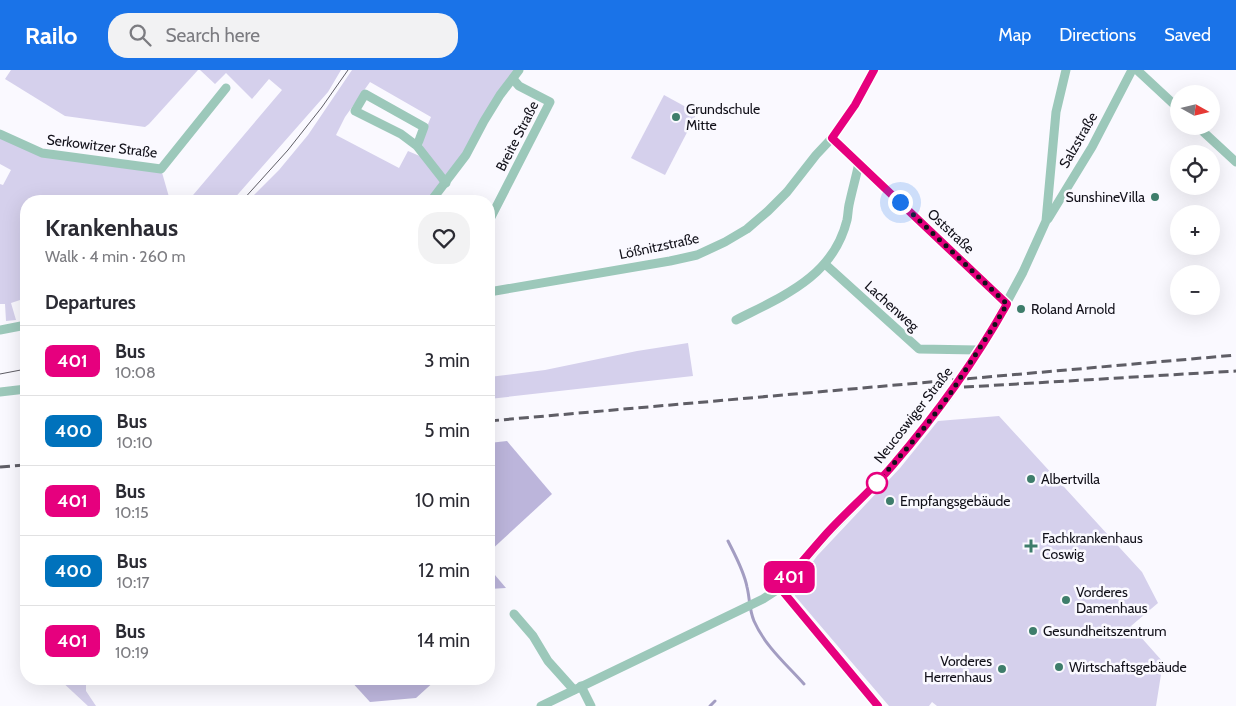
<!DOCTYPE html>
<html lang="en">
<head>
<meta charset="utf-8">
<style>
	:root { --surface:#fff; --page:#f2f2f3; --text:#2b2b33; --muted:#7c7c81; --line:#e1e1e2; --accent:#1a73e8 }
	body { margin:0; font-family:Cabin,sans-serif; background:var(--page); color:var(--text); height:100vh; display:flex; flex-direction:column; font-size:19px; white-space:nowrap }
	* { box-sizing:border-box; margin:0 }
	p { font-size:16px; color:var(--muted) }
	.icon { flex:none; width:28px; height:28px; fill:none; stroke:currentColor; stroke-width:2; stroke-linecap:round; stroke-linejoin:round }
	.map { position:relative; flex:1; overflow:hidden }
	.panel { position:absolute; left:20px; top:125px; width:475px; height:490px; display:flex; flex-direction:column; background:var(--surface); border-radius:20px; box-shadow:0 5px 20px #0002 }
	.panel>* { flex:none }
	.badge { padding:0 10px; border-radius:8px; font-size:18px; line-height:32px }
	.needle { width:32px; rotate:98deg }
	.controls { position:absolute; left:1170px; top:15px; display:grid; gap:10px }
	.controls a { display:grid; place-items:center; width:50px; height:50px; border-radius:50%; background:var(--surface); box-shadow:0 5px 20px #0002; font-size:25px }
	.you { position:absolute; width:25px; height:25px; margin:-12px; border:4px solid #fff; border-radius:50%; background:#1a73e8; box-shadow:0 0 0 8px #1a73e833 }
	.map>.badge { position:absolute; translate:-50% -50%; box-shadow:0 0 0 2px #fff }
	h2 { padding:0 25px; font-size:19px; line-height:45px }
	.round { display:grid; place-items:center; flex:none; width:52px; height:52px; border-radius:20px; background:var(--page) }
	.head { display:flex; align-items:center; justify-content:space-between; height:85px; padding:0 25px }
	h1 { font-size:24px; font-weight:800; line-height:38px }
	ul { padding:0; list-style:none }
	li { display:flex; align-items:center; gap:15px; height:70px; padding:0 25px; border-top:1px solid var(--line) }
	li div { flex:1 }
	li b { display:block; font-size:19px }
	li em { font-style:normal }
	li .badge { min-width:55px; font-weight:700; text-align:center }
	header { display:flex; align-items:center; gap:30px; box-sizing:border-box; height:70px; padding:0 25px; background:var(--accent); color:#fff }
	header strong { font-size:24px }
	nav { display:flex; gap:28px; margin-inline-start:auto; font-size:18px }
	.search { width:350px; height:45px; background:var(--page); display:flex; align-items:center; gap:12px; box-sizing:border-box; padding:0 18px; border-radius:20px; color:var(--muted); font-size:19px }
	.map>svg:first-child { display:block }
	.green { fill:#d5d0ec; fill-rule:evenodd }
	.forest { fill:#bcb5db }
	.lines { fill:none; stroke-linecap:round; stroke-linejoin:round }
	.stream { stroke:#a39dc2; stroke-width:3 }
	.minor { stroke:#9cc8ba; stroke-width:9 }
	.tram { stroke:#5f5e66; stroke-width:1 }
	.rail { stroke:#5f5e66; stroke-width:3; stroke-dasharray:10 5; stroke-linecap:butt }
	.line-casing { stroke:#fff; stroke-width:11 }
	.line { stroke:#e6007e; stroke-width:8 }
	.walk { stroke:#12111a; stroke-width:5; stroke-dasharray:0 9 }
	.poi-dot { fill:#3e7d6b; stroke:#faf9ff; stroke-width:2 }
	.stop-dot { fill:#fff; stroke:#e6007e; stroke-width:2.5 }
	.labels { text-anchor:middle; stroke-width:5; stroke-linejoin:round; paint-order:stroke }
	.poi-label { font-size:14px; fill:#12111a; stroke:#faf9ff; text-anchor:start }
	.street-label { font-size:14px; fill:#12111a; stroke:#faf9ff }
</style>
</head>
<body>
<header>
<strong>Railo</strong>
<div class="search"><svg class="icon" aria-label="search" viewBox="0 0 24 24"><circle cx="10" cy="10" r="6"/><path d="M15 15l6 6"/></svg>Search here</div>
<nav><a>Map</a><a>Directions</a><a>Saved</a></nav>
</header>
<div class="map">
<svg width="1236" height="636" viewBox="0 0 1236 636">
	<rect width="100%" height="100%" fill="#faf9ff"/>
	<g class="green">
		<polygon points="11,0 198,0 149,54 145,57 65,46 5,9"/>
		<polygon points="200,0 341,0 328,22 232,131 188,131 282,20 269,9 252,29 226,3 215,14"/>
		<path d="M352 0H517L466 84 431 131H248L279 100 308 65ZM370 12 431 47C425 61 421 72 422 87L408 81 399 98 336 65 345 47Z"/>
		<polygon points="664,25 697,43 665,105 631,88"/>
		<polygon points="0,64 29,77 161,99 169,127 174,131 26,131 26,228 11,233 16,250 6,251 5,234 0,234 0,114 3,115 11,100 0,94"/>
		<polygon points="688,273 693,306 489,329 489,307 545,300 637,281"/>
		<polygon points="999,346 1142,502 1158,533 1131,556 1163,592 1156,636 937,636 932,632 929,636 889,636 795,526 796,515 817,486 900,398 938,351"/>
		<polygon points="59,609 86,609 86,621 96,636 88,636"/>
	</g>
	<g class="forest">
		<polygon points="507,371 552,424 489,482 489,373"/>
		<polygon points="489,498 506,518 489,519"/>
		<polygon points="349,609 437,609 416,628 370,632"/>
	</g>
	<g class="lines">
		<g class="stream">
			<path d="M728 471C735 485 744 501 747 517 750 529 749 539 754 551 765 576 786 594 804 614"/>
			<polyline points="710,636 715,631"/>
		</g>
		<g class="minor">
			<polyline points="1137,0 1179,39"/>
			<polyline points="1197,56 1236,92"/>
			<polyline points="0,64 42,83 161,99 226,18"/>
			<polyline points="832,68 1007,233"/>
			<polyline points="417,76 424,57 365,24 355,41 401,64 417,76 446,113"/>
			<polyline points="431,131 466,85 484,51 500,25 519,0"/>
			<polyline points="1048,149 1092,77 1132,0"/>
			<polyline points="489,151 550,32 519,16 513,9"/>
			<polyline points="825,194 919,279 978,280"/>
			<polyline points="489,222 670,191 697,185 725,172 747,159 768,141 787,122 816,85 832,68 855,35 874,0"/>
			<path d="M736 250C783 226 833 207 847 150 848 145 848 140 849 135 852 121 856 107 859 93"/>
			<polyline points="0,260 26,255"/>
			<polyline points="0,322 26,319"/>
			<polyline points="780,518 878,636"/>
			<polyline points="514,544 533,566 548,591 574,620"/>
			<polyline points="581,616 591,636"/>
			<polyline points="541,636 763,529 780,518 828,463 892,397 948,327 994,256 1023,202 1046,151 1056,42 1066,0"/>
		</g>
		<g class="tram">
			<polyline points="242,131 288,80 322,37 348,0"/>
			<polyline points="0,304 26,299"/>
		</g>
		<g class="rail">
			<polyline points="949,318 1236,301"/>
			<polyline points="489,351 1236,285"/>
			<polyline points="0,397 26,395"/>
		</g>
	</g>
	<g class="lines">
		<defs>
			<path id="line" d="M874 0 855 35 832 68 1007 234C975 291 936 345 893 395 873 419 848 440 827 463 811 481 795 500 780 518L878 636"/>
		</defs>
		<use href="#line" class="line-casing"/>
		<use href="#line" class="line"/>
		<polyline class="walk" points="877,413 921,362 948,327 994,256 1007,234 900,132"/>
	</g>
	<g class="poi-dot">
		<circle cx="676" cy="47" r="5"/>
		<circle cx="1155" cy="127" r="5"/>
		<circle cx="1021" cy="239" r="5"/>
		<circle cx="1031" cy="409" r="5"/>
		<circle cx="890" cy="431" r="5"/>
		<path d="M1028.5 468.5h5v5h5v5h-5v5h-5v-5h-5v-5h5z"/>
		<circle cx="1066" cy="530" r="5"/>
		<circle cx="1033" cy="561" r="5"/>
		<circle cx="1059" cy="597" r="5"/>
		<circle cx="1002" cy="599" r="5"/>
	</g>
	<circle class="stop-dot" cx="877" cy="413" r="10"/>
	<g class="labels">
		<g class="poi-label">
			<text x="686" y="44">Grundschule<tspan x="686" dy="16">Mitte</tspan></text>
			<text x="1145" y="132" text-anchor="end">SunshineVilla</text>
			<text x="1031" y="244">Roland Arnold</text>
			<text x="1041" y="414">Albertvilla</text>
			<text x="900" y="436">Empfangsgebäude</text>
			<text x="1042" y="473">Fachkrankenhaus<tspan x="1042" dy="16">Coswig</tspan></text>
			<text x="1076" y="527">Vorderes<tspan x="1076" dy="16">Damenhaus</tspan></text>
			<text x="1043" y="566">Gesundheitszentrum</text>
			<text x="992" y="596" text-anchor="end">Vorderes<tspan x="992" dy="16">Herrenhaus</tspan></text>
			<text x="1069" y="602">Wirtschaftsgebäude</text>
		</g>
		<g class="street-label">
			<text transform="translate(517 66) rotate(-63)" y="5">Breite Straße</text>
			<text transform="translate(1078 70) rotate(-60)" y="5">Salzstraße</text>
			<text transform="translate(102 76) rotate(7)" y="5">Serkowitzer Straße</text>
			<text transform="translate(951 161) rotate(43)" y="5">Oststraße</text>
			<text transform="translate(659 176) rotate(-12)" y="5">Lößnitzstraße</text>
			<text transform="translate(892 236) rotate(42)" y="5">Lachenweg</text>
			<text transform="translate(913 345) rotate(-52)" y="5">Neucoswiger Straße</text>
		</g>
	</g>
</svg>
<div class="controls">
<a><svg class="needle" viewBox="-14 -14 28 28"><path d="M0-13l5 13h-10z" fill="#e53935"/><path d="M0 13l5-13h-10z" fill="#7c7c81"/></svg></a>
<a><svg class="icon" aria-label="locate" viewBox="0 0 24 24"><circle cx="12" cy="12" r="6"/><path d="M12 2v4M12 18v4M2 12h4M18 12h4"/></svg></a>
<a>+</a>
<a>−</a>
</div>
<div class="you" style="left:900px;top:132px"></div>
<b class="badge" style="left:789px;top:507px;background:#e6007e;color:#fff">401</b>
<section class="panel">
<div class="head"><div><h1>Krankenhaus</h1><p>Walk · 4 min · 260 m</p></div><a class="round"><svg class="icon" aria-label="heart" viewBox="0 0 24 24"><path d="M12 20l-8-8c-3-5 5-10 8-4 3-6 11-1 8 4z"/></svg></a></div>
<h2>Departures</h2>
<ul>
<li><span class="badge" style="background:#e6007e;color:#fff">401</span><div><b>Bus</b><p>10:08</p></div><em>3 min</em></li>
<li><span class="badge" style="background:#0072bc;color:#fff">400</span><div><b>Bus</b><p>10:10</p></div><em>5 min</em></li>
<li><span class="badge" style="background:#e6007e;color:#fff">401</span><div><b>Bus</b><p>10:15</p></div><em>10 min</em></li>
<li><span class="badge" style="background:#0072bc;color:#fff">400</span><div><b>Bus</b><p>10:17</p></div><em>12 min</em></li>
<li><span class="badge" style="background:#e6007e;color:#fff">401</span><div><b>Bus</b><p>10:19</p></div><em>14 min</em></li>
</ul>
</section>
</div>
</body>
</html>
